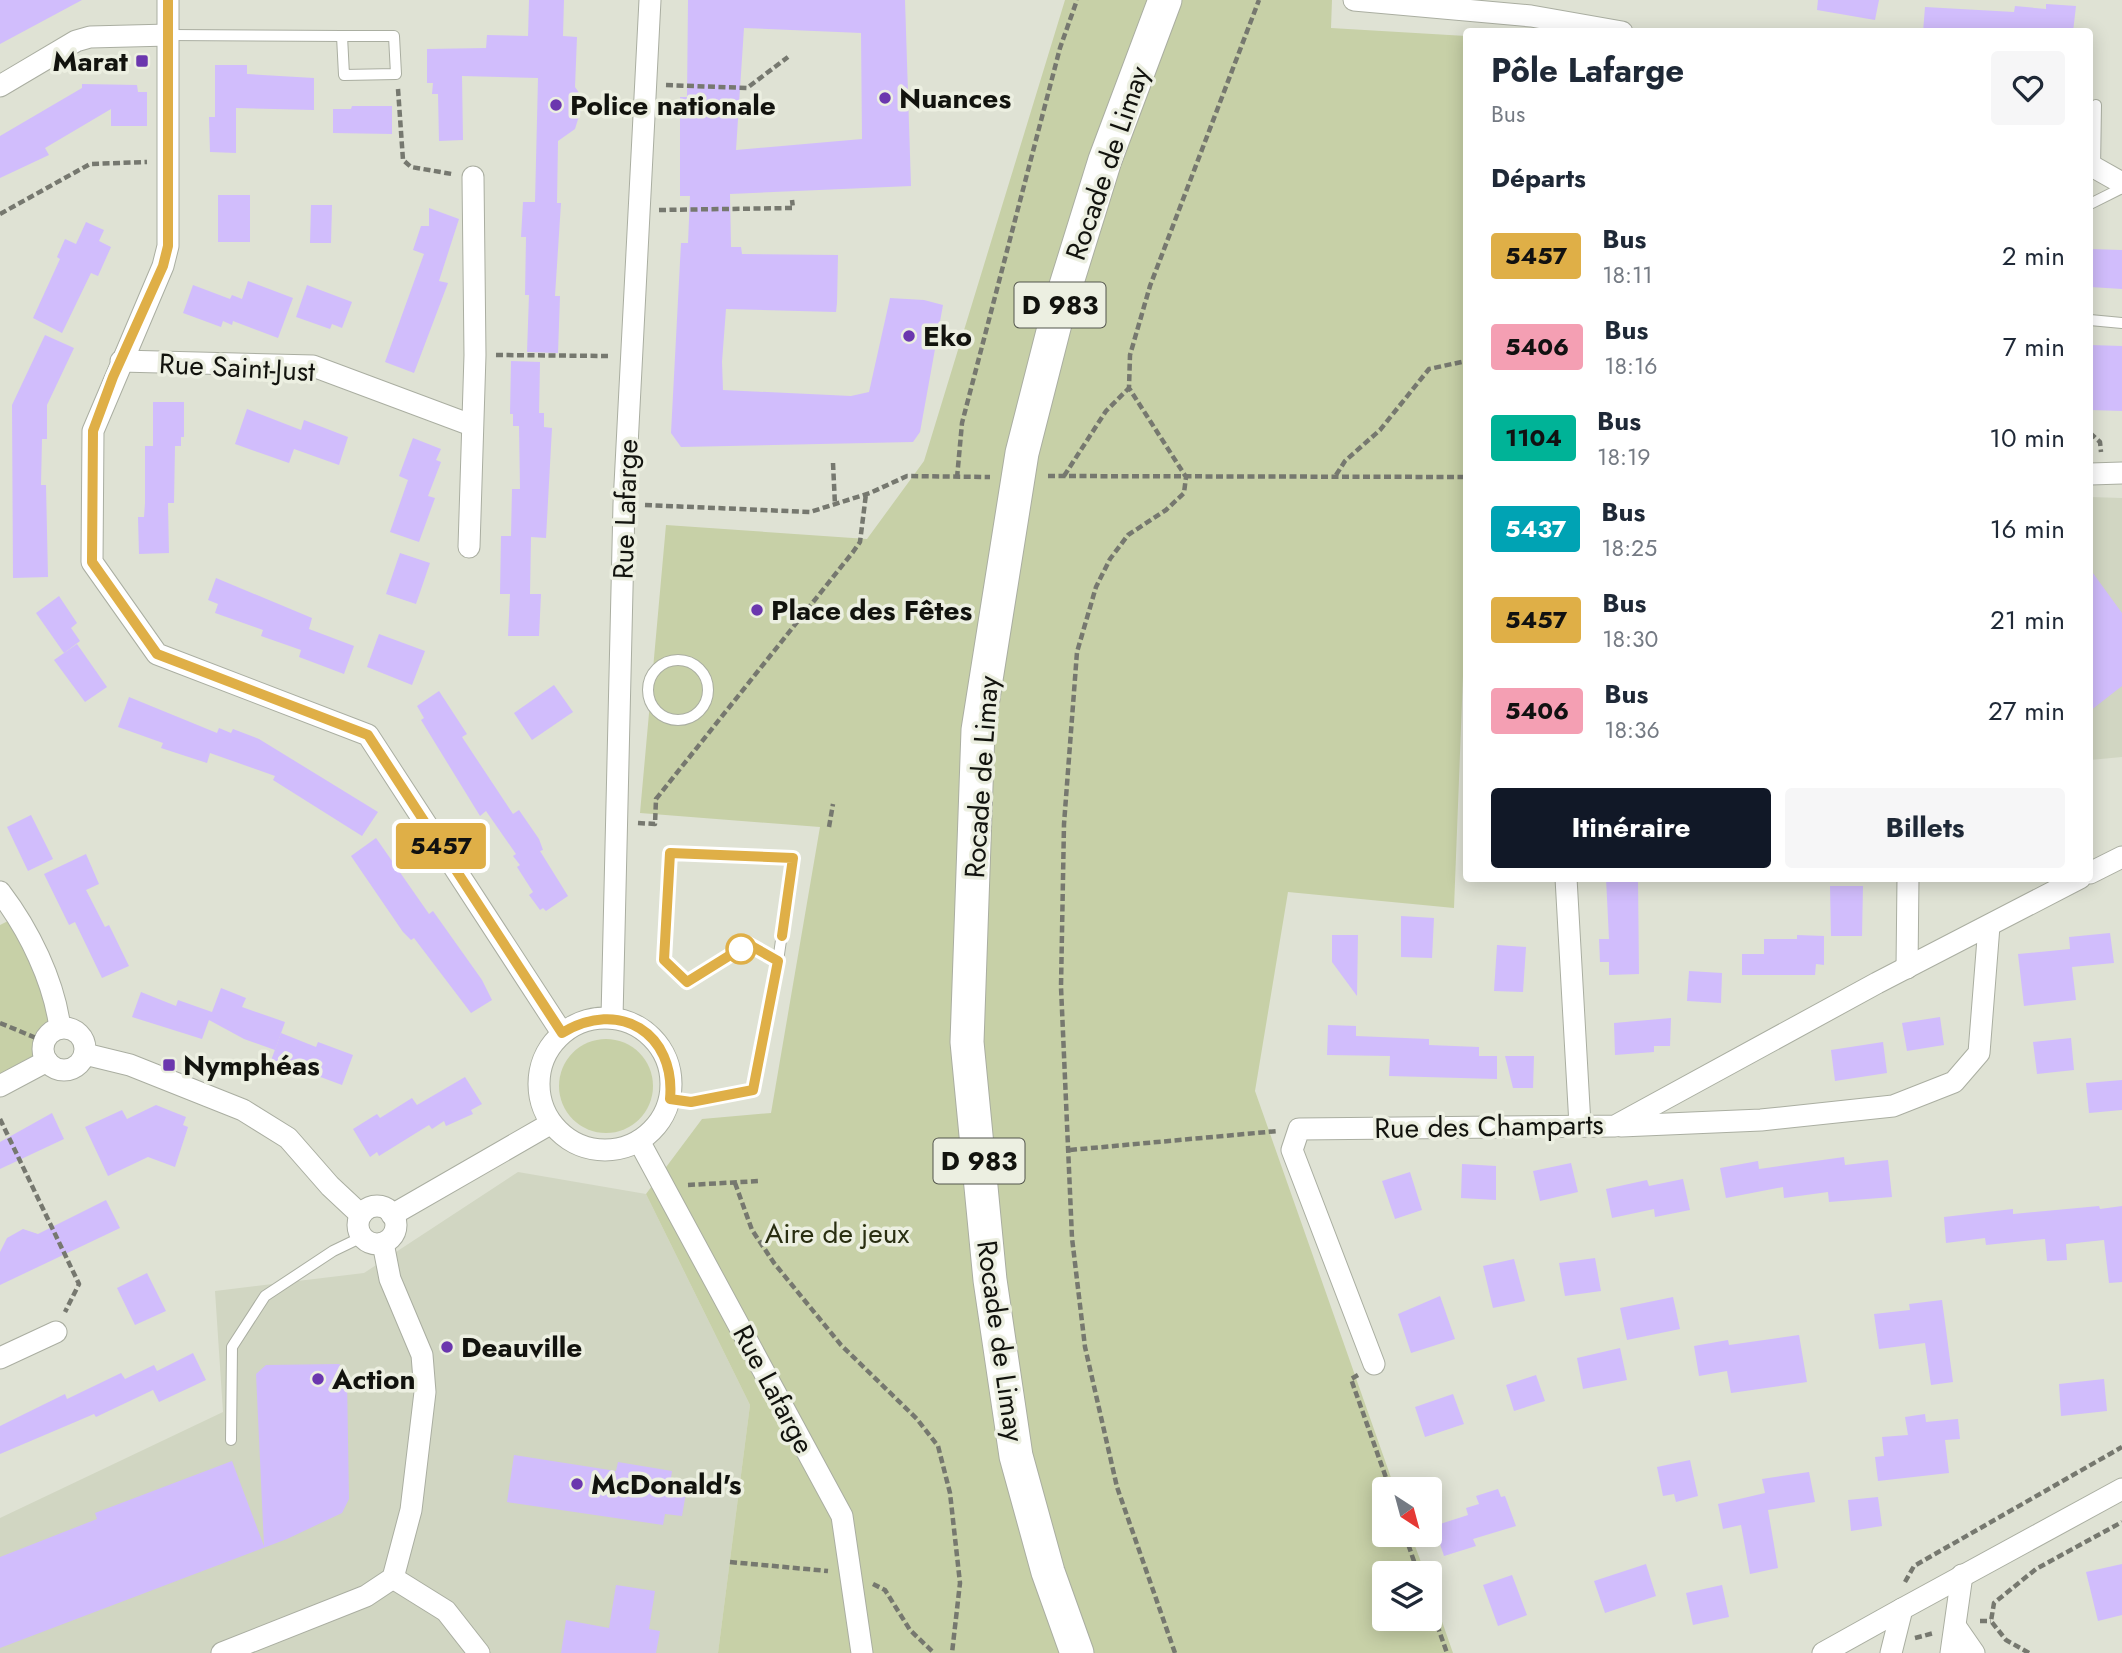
<!DOCTYPE html>
<html lang="fr">
<head>
<meta charset="utf-8">
<style>
	:root { --surface:#fff; --page:#f6f6f7; --text:#1f2937; --muted:#747a83; --accent:#111827 }
	body { margin:0; font-family:Jost,sans-serif; background:var(--page); color:var(--text); height:100vh; display:flex; flex-direction:column; font-size:26px; white-space:nowrap }
	* { box-sizing:border-box; margin:0 }
	p { font-size:23px; color:var(--muted) }
	.icon { flex:none; width:38px; height:38px; fill:none; stroke:currentColor; stroke-width:2; stroke-linecap:round; stroke-linejoin:round }
	.map { position:relative; flex:1; overflow:hidden }
	.panel { position:absolute; left:1463px; top:28px; width:630px; height:854px; display:flex; flex-direction:column; background:var(--surface); border-radius:7px; box-shadow:0 4px 18px #0003 }
	.panel>* { flex:none }
	.badge { padding:0 14px; border-radius:5px; font-size:24px; line-height:46px }
	.needle { width:46px; rotate:144deg }
	.fabs { position:absolute; left:1372px; top:1477px; display:grid; gap:14px }
	.fabs a { display:grid; place-items:center; width:70px; height:70px; border-radius:7px; background:var(--surface); box-shadow:0 4px 18px #0003; font-size:35px }
	.map>.badge { position:absolute; translate:-50% -50%; box-shadow:0 0 0 4px #fff }
	h2 { padding:0 28px; font-size:26px; line-height:63px }
	.round { display:grid; place-items:center; flex:none; width:74px; height:74px; border-radius:7px; background:var(--page) }
	.headline { display:flex; align-items:center; justify-content:space-between; height:119px; padding:0 28px }
	h1 { font-size:33px; font-weight:700; line-height:52px }
	.cta { display:flex; gap:14px; margin-top:auto; padding:14px 28px }
	.cta a { flex:1; height:80px; border-radius:7px; background:var(--accent); color:#fff; font-size:28px; font-weight:700; line-height:80px; text-align:center }
	.cta a+a { background:var(--page); color:var(--text) }
	ul { padding:0; list-style:none }
	li { display:flex; align-items:center; gap:21px; height:91px; padding:0 28px }
	li div { flex:1 }
	li b { display:block; font-size:26px }
	li em { font-style:normal }
	li .badge { min-width:77px; font-weight:700; text-align:center }
	.map>svg:first-child { display:block }
	.built { fill:#d1d6c2 }
	.green { fill:#c7d0a7 }
	.building { fill:#d1bdfc; fill-rule:evenodd }
	.lines { fill:none; stroke-linecap:round; stroke-linejoin:round }
	.lane-casing { stroke:#aaaea1; stroke-width:12 }
	.street-casing { stroke:#aaaea1; stroke-width:23 }
	.primary-casing { stroke:#aaaea1; stroke-width:35 }
	.path { stroke:#76786f; stroke-width:4.5; stroke-dasharray:7 3.5; stroke-linecap:butt }
	.lane { stroke:#fff; stroke-width:10 }
	.street { stroke:#fff; stroke-width:21 }
	.primary { stroke:#fff; stroke-width:33 }
	.line-casing { stroke:#fff; stroke-width:16 }
	.line { stroke:#dfaf47; stroke-width:10 }
	.poi-dot { fill:#6b37ae; stroke:#ecefe1; stroke-width:2.5 }
	.stop-dot { fill:#fff; stroke:#dfaf47; stroke-width:3.5 }
	.labels { text-anchor:middle; stroke-width:7; stroke-linejoin:round; paint-order:stroke }
	.shield { fill:#ecefe1; stroke:#53554d; stroke-width:2 }
	.shield-label { font-size:26px; font-weight:bold; fill:#12130e }
	.poi-label { font-size:28px; font-weight:bold; fill:#12130e; stroke:#ecefe1; text-anchor:start }
	.street-label { font-size:28px; fill:#12130e; stroke:#ecefe1 }
	.park-label { font-size:28px; fill:#292e11; stroke:#ecefe1 }
</style>
</head>
<body>
<div class="map">
<svg width="2122" height="1653" viewBox="0 0 2122 1653">
	<rect width="100%" height="100%" fill="#dfe2d4"/>
	<g class="built">
		<polygon points="2090,497 2122,498 2122,757 2090,760"/>
		<polygon points="518,1172 646,1194 750,1405 718,1653 0,1653 0,1518 223,1412 215,1291 364,1273"/>
	</g>
	<g class="green">
		<polygon points="1065,0 1332,0 1331,28 1466,36 1466,599 1454,908 1288,892 1255,1091 1395,1489 1384,1489 1384,1535 1411,1535 1425,1573 1384,1573 1384,1619 1430,1619 1430,1587 1453,1653 718,1653 750,1405 646,1194 702,1119 771,1113 820,827 640,813 666,525 867,539 924,461"/>
		<polygon points="18,916 53,1031 45,1041 44,1055 0,1086 0,925"/>
		<circle cx="606" cy="1086" r="47"/>
	</g>
	<g class="building">
		<polygon points="0,0 82,0 0,44"/>
		<polygon points="529,0 564,0 563,36 577,37 575,87 584,100 575,129 558,141 557,203 561,203 555,296 560,296 558,353 527,352 529,295 525,295 526,237 521,237 523,202 535,202 538,78 462,76 463,140 439,141 438,94 432,94 433,83 427,83 427,49 486,48 487,35 528,36"/>
		<path d="M688 0H905L911 186 730 194 731 247H741L742 254 838 255 837 303 836 312 726 309 722 362 723 390 851 396 869 392 890 298 924 300 943 305 920 432 913 442 681 447 671 433 681 243H688L690 196H680V97H687ZM744 28 861 33 862 139 736 150Z"/>
		<polygon points="1818,0 1879,0 1875,20 1817,10"/>
		<polygon points="2046,4 2076,6 2073,32 1923,32 1925,7 2014,12 2015,6 2046,9"/>
		<polygon points="215,65 247,65 247,74 314,78 314,110 236,108 236,153 210,152 209,117 215,117"/>
		<polygon points="82,84 137,85 138,92 147,92 147,126 111,126 111,109 45,148 49,155 0,178 0,136 82,88"/>
		<polygon points="352,106 392,106 392,134 333,133 333,109 351,109"/>
		<rect x="218" y="195" width="32" height="47"/>
		<polygon points="311,205 332,205 331,243 310,243"/>
		<polygon points="429,208 459,219 439,281 448,283 414,373 385,362 424,254 413,250 421,226 429,226"/>
		<polygon points="86,222 104,230 99,241 111,247 98,276 91,273 62,333 33,318 60,259 57,257 65,239 76,244"/>
		<polygon points="2090,249 2122,250 2122,289 2090,287"/>
		<polygon points="248,281 293,298 278,338 233,321 232,325 223,321 221,327 183,313 193,285 230,299 232,295 242,299"/>
		<polygon points="307,285 352,302 342,328 332,324 330,329 296,317"/>
		<polygon points="45,335 74,348 47,405 47,439 42,439 41,485 46,485 48,577 13,578 12,405"/>
		<polygon points="2090,345 2122,346 2122,411 2090,410"/>
		<polygon points="511,361 540,362 539,413 544,413 544,427 552,428 546,538 531,537 530,594 541,594 539,636 508,636 510,594 500,594 501,536 511,536 512,489 520,489 519,426 513,426 513,414 510,414"/>
		<polygon points="153,402 184,402 184,437 181,437 181,446 175,446 174,503 168,503 169,553 139,554 138,517 144,517 145,503 145,446 153,446"/>
		<polygon points="247,409 301,430 304,420 348,437 339,465 294,449 289,463 235,444"/>
		<polygon points="413,438 441,449 436,460 441,462 428,496 435,498 419,542 390,532 408,480 399,476"/>
		<polygon points="400,553 430,563 416,604 386,594"/>
		<polygon points="2090,569 2122,613 2122,686 2090,711"/>
		<polygon points="216,578 312,618 309,629 354,646 344,674 299,657 301,650 261,636 263,630 215,613 218,604 208,600"/>
		<polygon points="59,596 77,623 71,628 80,641 64,653 36,613"/>
		<polygon points="379,634 425,651 412,685 367,667"/>
		<polygon points="77,644 107,687 85,702 54,660"/>
		<polygon points="554,685 573,712 532,740 514,713"/>
		<polygon points="439,691 467,734 462,737 513,814 519,810 539,839 543,850 540,851 568,896 546,911 543,908 540,910 529,895 533,892 517,867 520,865 513,856 516,854 486,811 480,816 421,720 424,718 417,706"/>
		<polygon points="129,697 217,733 219,728 231,733 233,729 259,739 378,812 362,836 273,780 275,776 210,753 207,763 161,748 163,743 118,727"/>
		<polygon points="31,815 53,859 28,871 7,827"/>
		<polygon points="376,838 429,914 433,911 482,980 492,1000 471,1013 414,938 411,940 403,932 351,856"/>
		<polygon points="86,854 99,884 86,890 105,927 109,925 129,966 102,978 75,922 69,925 44,874"/>
		<polygon points="1606,878 1638,878 1639,974 1609,975 1609,962 1600,962 1599,939 1609,939"/>
		<polygon points="1830,886 1863,886 1862,936 1831,936"/>
		<polygon points="1401,916 1434,918 1432,958 1401,957"/>
		<polygon points="2110,933 2114,963 2072,967 2076,1000 2024,1006 2018,954 2070,949 2069,937"/>
		<polygon points="1332,935 1358,935 1357,996 1332,962"/>
		<polygon points="1797,935 1824,936 1824,965 1816,964 1815,975 1742,975 1742,954 1764,954 1764,939 1797,939"/>
		<polygon points="1497,945 1526,947 1523,992 1494,991"/>
		<polygon points="1689,971 1722,973 1721,1003 1687,1001"/>
		<polygon points="221,988 246,998 242,1007 285,1022 275,1050 244,1039 209,1020 202,1039 132,1017 141,992 176,1006 178,1000 212,1012"/>
		<polygon points="1940,1017 1944,1045 1907,1051 1902,1023"/>
		<polygon points="1671,1018 1670,1046 1654,1046 1654,1052 1615,1055 1614,1023"/>
		<polygon points="1328,1025 1356,1026 1356,1036 1429,1039 1429,1045 1479,1047 1479,1056 1497,1056 1497,1079 1389,1076 1390,1056 1327,1055"/>
		<polygon points="281,1033 316,1047 318,1042 353,1055 342,1085 307,1072 306,1076 292,1070 290,1074 269,1066"/>
		<polygon points="2071,1038 2074,1070 2037,1074 2033,1042"/>
		<polygon points="1883,1042 1887,1073 1835,1081 1831,1050"/>
		<polygon points="1505,1056 1534,1056 1533,1088 1513,1088"/>
		<polygon points="465,1077 482,1104 471,1110 473,1114 446,1126 444,1121 432,1129 429,1125 379,1156 377,1152 370,1157 353,1129 377,1114 380,1118 412,1098 417,1105"/>
		<polygon points="2122,1080 2122,1110 2089,1113 2086,1083"/>
		<polygon points="156,1105 186,1117 183,1125 188,1127 175,1167 148,1157 108,1176 85,1127 122,1110 127,1119"/>
		<polygon points="52,1113 64,1139 0,1169 0,1142"/>
		<polygon points="1844,1157 1845,1165 1888,1160 1892,1197 1829,1202 1828,1192 1784,1198 1783,1187 1726,1198 1720,1168 1758,1161 1759,1169"/>
		<polygon points="1571,1163 1578,1192 1540,1201 1533,1171"/>
		<polygon points="1462,1164 1496,1166 1496,1200 1461,1198"/>
		<polygon points="1410,1172 1422,1210 1395,1219 1382,1181"/>
		<polygon points="1683,1179 1690,1210 1655,1217 1654,1209 1612,1218 1606,1189 1647,1180 1649,1186"/>
		<polygon points="106,1200 120,1228 0,1285 0,1252 7,1238 23,1229 38,1234"/>
		<polygon points="2099,1206 2100,1209 2122,1206 2122,1282 2109,1283 2104,1240 2066,1244 2067,1260 2047,1261 2045,1239 1986,1245 1985,1238 1946,1243 1944,1217 2013,1209 2013,1214"/>
		<polygon points="1595,1258 1601,1291 1565,1296 1559,1263"/>
		<polygon points="1514,1259 1525,1301 1493,1308 1483,1266"/>
		<polygon points="147,1273 166,1311 135,1325 117,1288"/>
		<polygon points="1440,1296 1455,1339 1411,1353 1398,1314"/>
		<polygon points="1673,1297 1680,1329 1627,1340 1620,1308"/>
		<polygon points="1942,1300 1953,1382 1931,1385 1925,1343 1879,1349 1874,1314 1910,1310 1909,1304"/>
		<polygon points="1799,1335 1807,1382 1731,1393 1727,1371 1699,1376 1694,1346 1728,1340 1729,1345"/>
		<polygon points="1620,1348 1627,1380 1583,1389 1577,1358"/>
		<polygon points="193,1353 206,1380 159,1402 153,1390 96,1417 94,1414 0,1454 0,1426 65,1394 67,1399 121,1373 125,1379 154,1365 157,1371"/>
		<polygon points="339,1364 347,1370 347,1378 349,1499 342,1513 287,1539 0,1648 0,1557 97,1519 95,1513 232,1461 264,1546 256,1374 266,1365"/>
		<polygon points="1536,1375 1545,1401 1514,1411 1506,1385"/>
		<polygon points="2104,1379 2107,1411 2061,1416 2059,1384"/>
		<polygon points="1453,1394 1464,1424 1425,1437 1415,1407"/>
		<polygon points="1925,1414 1926,1422 1958,1419 1960,1439 1945,1440 1949,1473 1878,1481 1875,1457 1884,1456 1882,1437 1908,1435 1905,1417"/>
		<polygon points="514,1455 616,1471 618,1462 672,1471 670,1484 687,1487 682,1516 665,1514 663,1525 507,1502"/>
		<polygon points="1690,1460 1698,1496 1676,1502 1674,1494 1663,1496 1657,1467"/>
		<polygon points="1809,1472 1815,1502 1768,1510 1778,1568 1750,1574 1741,1525 1723,1529 1718,1504 1765,1493 1762,1479"/>
		<polygon points="1498,1489 1501,1497 1505,1496 1516,1526 1473,1539 1476,1546 1444,1556 1434,1526 1468,1515 1466,1508 1479,1504 1476,1496"/>
		<polygon points="1878,1497 1882,1526 1851,1531 1848,1500"/>
		<polygon points="1646,1564 1656,1596 1605,1613 1594,1581"/>
		<polygon points="2122,1564 2122,1615 2098,1621 2086,1572"/>
		<polygon points="1512,1575 1527,1615 1498,1626 1483,1585"/>
		<polygon points="616,1585 655,1591 649,1629 660,1631 656,1653 561,1653 566,1620 609,1628"/>
		<polygon points="1722,1585 1729,1617 1693,1625 1686,1593"/>
	</g>
	<g class="lines">
		<defs>
			<g id="lane">
				<polyline points="169,35 342,36 344,75 396,74 394,36 342,36"/>
				<polyline points="2095,168 2096,105"/>
				<polyline points="2090,204 2122,188"/>
				<polyline points="2090,320 2122,323"/>
				<circle cx="678" cy="690" r="30"/>
				<polyline points="670,1099 691,1102 753,1090 778,961 793,858 670,853 664,960 687,982 749,945 778,961"/>
				<polyline points="231,1440 232,1347 265,1296 333,1251 362,1237"/>
			</g>
			<g id="street">
				<polyline points="168,0 168,246 163,266 93,431 92,562 157,654 368,735 562,1033"/>
				<polyline points="1354,0 1531,16 1622,32"/>
				<polyline points="0,86 76,41 90,37 169,35"/>
				<polyline points="2090,165 2122,183"/>
				<polyline points="121,361 313,366 471,425"/>
				<polyline points="2090,474 2122,473"/>
				<polyline points="469,547 475,355 473,177"/>
				<polyline points="2090,873 2122,857"/>
				<polyline points="1566,878 1580,1125"/>
				<path d="M0 892C29 930 54 981 60 1028"/>
				<polyline points="1907,968 1908,878"/>
				<circle cx="605" cy="1084" r="66"/>
				<polyline points="612,1018 624,504 650,0"/>
				<circle cx="64" cy="1049" r="21"/>
				<polyline points="85,1054 130,1065 243,1110 288,1138 330,1186 361,1215"/>
				<polyline points="0,1086 47,1061"/>
				<polyline points="1621,1126 1761,1120 1893,1106 1954,1082 1979,1053 1989,926"/>
				<polyline points="639,1141 842,1516 862,1653"/>
				<circle cx="377" cy="1225" r="19"/>
				<polyline points="392,1215 550,1124"/>
				<polyline points="0,1358 56,1332"/>
				<polyline points="1374,1364 1292,1150 1299,1129 1615,1126 1877,983 2080,878"/>
				<polyline points="393,1578 446,1611 479,1653"/>
				<polyline points="1956,1627 1974,1653"/>
				<polyline points="222,1653 366,1596 393,1578 411,1510 425,1392 422,1355 390,1279 383,1243"/>
				<polyline points="1823,1653 1902,1609"/>
				<polyline points="1891,1653 1902,1609 2122,1489"/>
				<polyline points="1951,1653 1962,1575"/>
			</g>
			<polyline id="primary" points="1077,1653 1048,1572 1016,1456 990,1280 967,1042 978,730 1022,453 1059,308 1105,160 1165,0"/>
		</defs>
		<use href="#lane" class="lane-casing"/>
		<use href="#street" class="street-casing"/>
		<use href="#primary" class="primary-casing"/>
		<g class="path">
			<polyline points="666,85 747,88 788,57"/>
			<polyline points="398,89 403,160 411,167 452,174"/>
			<polyline points="659,210 793,208 792,200"/>
			<polyline points="0,214 90,164 147,162"/>
			<polyline points="496,355 610,356"/>
			<polyline points="2090,433 2100,442 2101,452"/>
			<polyline points="833,463 835,505"/>
			<polyline points="1336,475 1345,461 1380,430 1429,369 1466,361"/>
			<polyline points="1048,476 1466,477"/>
			<polyline points="1064,476 1106,411 1129,388"/>
			<polyline points="957,478 962,423 1060,48 1077,0"/>
			<polyline points="645,505 810,512 870,493 907,476 990,477"/>
			<polyline points="638,823 655,824 656,799 853,552 860,542 866,494"/>
			<polyline points="829,827 833,804"/>
			<polyline points="0,1023 41,1040"/>
			<polyline points="0,1119 79,1284 65,1312"/>
			<polyline points="1070,1150 1278,1131"/>
			<polyline points="735,1183 752,1230 774,1263 841,1345 917,1419 938,1446 950,1493 960,1583 952,1653"/>
			<polyline points="688,1185 760,1181"/>
			<polyline points="1358,1375 1351,1379 1390,1489"/>
			<polyline points="1405,1535 1418,1573"/>
			<polyline points="730,1562 828,1571"/>
			<polyline points="1905,1582 1914,1566 2122,1447"/>
			<polyline points="873,1584 885,1590 910,1630 934,1653"/>
			<polyline points="1430,1605 1447,1653"/>
			<polyline points="1980,1621 1991,1621"/>
			<polyline points="1915,1638 1934,1633"/>
			<polyline points="1175,1653 1117,1487 1085,1347 1072,1238 1061,987 1064,824 1077,652 1096,587 1110,559 1128,535 1166,510 1184,493 1186,477 1129,388 1130,355 1150,286 1259,0"/>
			<polyline points="2029,1653 2006,1640 1991,1621 1994,1603 2036,1569 2122,1522"/>
		</g>
		<use href="#lane" class="lane"/>
		<use href="#street" class="street"/>
		<use href="#primary" class="primary"/>
	</g>
	<g class="lines">
		<defs>
			<path id="line" d="M168 0V246L163 266 113 377 93 431 92 562 157 654 368 735 562 1033C619 998 676 1033 670 1099L691 1102 753 1090 778 961 748 944 687 982 664 960 670 853 793 858 782 936"/>
		</defs>
		<use href="#line" class="line-casing"/>
		<use href="#line" class="line"/>
	</g>
	<g class="poi-dot">
		<rect x="135" y="54" width="14" height="14" rx="3.5"/>
		<circle cx="885" cy="98" r="7"/>
		<circle cx="556" cy="105" r="7"/>
		<circle cx="909" cy="336" r="7"/>
		<circle cx="757" cy="610" r="7"/>
		<rect x="162" y="1058" width="14" height="14" rx="3.5"/>
		<circle cx="447" cy="1347" r="7"/>
		<circle cx="318" cy="1379" r="7"/>
		<circle cx="577" cy="1484" r="7"/>
	</g>
	<circle class="stop-dot" cx="741" cy="949" r="14"/>
	<g class="labels">
		<g class="shield">
			<rect x="1014.5" y="282.5" width="91" height="45" rx="5"/>
			<rect x="933.5" y="1138.5" width="91" height="45" rx="5"/>
		</g>
		<g class="shield-label">
			<text x="1060" y="314">D 983</text>
			<text x="979" y="1170">D 983</text>
		</g>
		<g class="poi-label">
			<text x="128" y="71" text-anchor="end">Marat</text>
			<text x="899" y="108">Nuances</text>
			<text x="570" y="115">Police nationale</text>
			<text x="923" y="346">Eko</text>
			<text x="771" y="620">Place des Fêtes</text>
			<text x="183" y="1075">Nymphéas</text>
			<text x="461" y="1357">Deauville</text>
			<text x="332" y="1389">Action</text>
			<text x="591" y="1494">McDonald's</text>
		</g>
		<g class="street-label">
			<text transform="translate(1107 163) rotate(-71)" y="10">Rocade de Limay</text>
			<text transform="translate(237 367) rotate(3)" y="10">Rue Saint-Just</text>
			<text transform="translate(625 509) rotate(-88)" y="10">Rue Lafarge</text>
			<text transform="translate(981 777) rotate(-86)" y="10">Rocade de Limay</text>
			<text transform="translate(1489 1126) rotate(-1)" y="10">Rue des Champarts</text>
			<text transform="translate(1001 1341) rotate(82)" y="10">Rocade de Limay</text>
			<text transform="translate(774 1389) rotate(62)" y="10">Rue Lafarge</text>
		</g>
		<g class="park-label">
			<text x="837" y="1243">Aire de jeux</text>
		</g>
	</g>
</svg>
<div class="fabs">
<a><svg class="needle" viewBox="-14 -14 28 28"><path d="M0-13l5 13h-10z" fill="#e53935"/><path d="M0 13l5-13h-10z" fill="#747a83"/></svg></a>
<a><svg class="icon" aria-label="layers" viewBox="0 0 24 24"><path d="M12 4l9 5-9 5-9-5zM3 14l9 5 9-5"/></svg></a>
</div>
<b class="badge" style="left:441px;top:846px;background:#dfaf47;color:#111">5457</b>
<section class="panel">
<div class="headline"><div><h1>Pôle Lafarge</h1><p>Bus</p></div><a class="round"><svg class="icon" aria-label="heart" viewBox="0 0 24 24"><path d="M12 20l-8-8c-3-5 5-10 8-4 3-6 11-1 8 4z"/></svg></a></div>
<h2>Départs</h2>
<ul>
<li><span class="badge" style="background:#dfaf47;color:#111">5457</span><div><b>Bus</b><p>18:11</p></div><em>2 min</em></li>
<li><span class="badge" style="background:#f49fb3;color:#111">5406</span><div><b>Bus</b><p>18:16</p></div><em>7 min</em></li>
<li><span class="badge" style="background:#00b397;color:#111">1104</span><div><b>Bus</b><p>18:19</p></div><em>10 min</em></li>
<li><span class="badge" style="background:#00a3b4;color:#fff">5437</span><div><b>Bus</b><p>18:25</p></div><em>16 min</em></li>
<li><span class="badge" style="background:#dfaf47;color:#111">5457</span><div><b>Bus</b><p>18:30</p></div><em>21 min</em></li>
<li><span class="badge" style="background:#f49fb3;color:#111">5406</span><div><b>Bus</b><p>18:36</p></div><em>27 min</em></li>
</ul>
<div class="cta"><a>Itinéraire</a><a>Billets</a></div>
</section>
</div>
</body>
</html>
